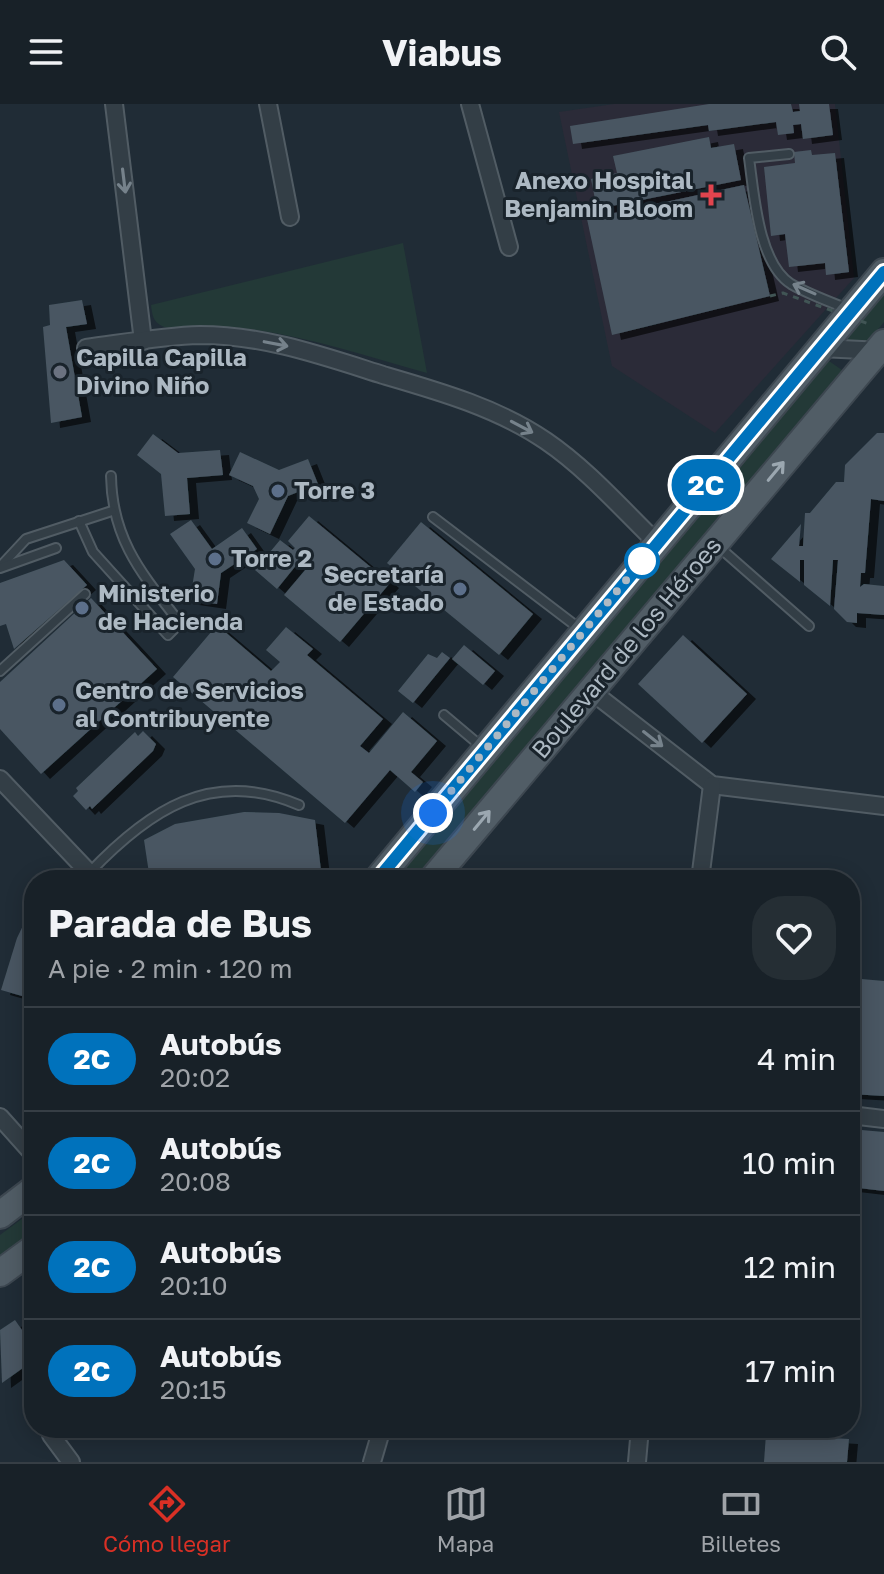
<!DOCTYPE html>
<html lang="es">
<head>
<meta charset="utf-8">
<style>
	:root { --surface:#182128; --page:#252e34; --text:#f1f3f6; --muted:#9fa3a8; --line:#363e45; --accent:#d93025 }
	body { margin:0; font-family:"Golos Text",sans-serif; background:var(--page); color:var(--text); height:100vh; display:flex; flex-direction:column; font-size:30px; white-space:nowrap }
	* { box-sizing:border-box; margin:0 }
	p { font-size:26px; color:var(--muted) }
	.icon { flex:none; width:44px; height:44px; fill:none; stroke:currentColor; stroke-width:2; stroke-linecap:round; stroke-linejoin:round }
	.map { position:relative; flex:1; overflow:hidden }
	.sheet { position:absolute; left:24px; top:766px; width:836px; height:568px; display:flex; flex-direction:column; background:var(--surface); border-radius:32px; box-shadow:0 4px 20px #0003,0 0 0 2px var(--line) }
	.sheet>* { flex:none }
	.badge { padding:0 16px; border-radius:26px; font-size:28px; line-height:52px }
	.you { position:absolute; width:40px; height:40px; margin:-20px; border:6px solid #fff; border-radius:50%; background:#1a73e8; box-shadow:0 0 0 12px #1a73e833 }
	.map>.badge { position:absolute; translate:-50% -50%; box-shadow:0 0 0 4px #fff }
	.round { display:grid; place-items:center; flex:none; width:84px; height:84px; border-radius:32px; background:var(--page) }
	.head { display:flex; align-items:center; justify-content:space-between; height:136px; padding:0 24px }
	h1 { font-size:38px; font-weight:700; line-height:60px }
	ul { padding:0; list-style:none }
	li { display:flex; align-items:center; gap:24px; height:104px; padding:0 24px; border-top:2px solid var(--line) }
	li div { flex:1 }
	li b { display:block; font-size:30px }
	li em { font-style:normal }
	li .badge { min-width:88px; font-weight:700; text-align:center }
	header { display:flex; justify-content:space-between; align-items:center; height:104px; padding:0 24px; background:var(--surface); font-size:36px; font-weight:700 }
	.dock { display:flex; justify-content:space-around; align-items:center; height:112px; border-top:2px solid var(--line); background:var(--surface); font-size:22px; color:var(--muted) }
	.dock a { display:grid; justify-items:center; gap:4px }
	.dock .active { color:var(--accent) }
	.map>svg:first-child { display:block }
	.medical { fill:#2b2b38 }
	.green { fill:#233937 }
	.building { fill:#485762; filter:url(#shadow) }
	.lines { fill:none; stroke-linecap:round; stroke-linejoin:round }
	.service-casing { stroke:#515c64; stroke-width:12 }
	.minor-casing { stroke:#515c64; stroke-width:20 }
	.primary-casing { stroke:#3d4750; stroke-width:30 }
	.service { stroke:#333e46; stroke-width:8 }
	.minor { stroke:#333e46; stroke-width:16 }
	.primary { stroke:#515d66; stroke-width:26 }
	.path-bridge { stroke:#415555; stroke-width:3; stroke-dasharray:6 6; stroke-linecap:butt }
	.oneway { stroke:#76828b }
	.oneway2 { stroke:#9ba7b0 }
	.line-casing { stroke:#fff; stroke-width:18 }
	.line { stroke:#0072bc; stroke-width:12 }
	.walk { stroke:#adb9c3; stroke-width:8; stroke-dasharray:0 14.4 }
	.health-dot { fill:#e0444e; stroke:#19232b; stroke-width:3 }
	.worship-dot { fill:#6b7280; stroke:#19232b; stroke-width:3 }
	.service-dot { fill:#5c6f8a; stroke:#19232b; stroke-width:3 }
	.stop-dot { fill:#fff; stroke:#0072bc; stroke-width:4 }
	.labels { text-anchor:middle; stroke-width:6; stroke-linejoin:round; paint-order:stroke }
	.poi-label { font-size:24px; font-weight:bold; fill:#adb9c3; stroke:#19232b; text-anchor:start }
	.street-label { font-size:24px; fill:#adb9c3; stroke:#19232b }
</style>
</head>
<body>
<header><svg class="icon" aria-label="menu" viewBox="0 0 24 24"><path d="M4 6h16M4 12h16M4 18h16"/></svg>Viabus<svg class="icon" aria-label="search" viewBox="0 0 24 24"><circle cx="10" cy="10" r="6"/><path d="M15 15l6 6"/></svg></header>
<div class="map">
<svg width="884" height="1358" viewBox="0 0 884 1358">
	<defs>
		<filter id="shadow"><feDropShadow dx="9" dy="5" stdDeviation="0" flood-color="#0009"/></filter>
	</defs>
	<rect width="100%" height="100%" fill="#202c36"/>
	<polygon class="medical" points="614,0 835,0 854,174 715,329 612,262 559,8"/>
	<g class="green">
		<path d="M403 139 427 269C362 251 296 228 229 223 212 222 174 229 162 222 153 218 152 210 151 201Z"/>
		<polygon points="884,188 884,218 866,240 841,239"/>
		<polygon points="826,255 842,266 416,776 395,776"/>
		<polygon points="34,1106 34,1126 0,1152 0,1131"/>
	</g>
	<g class="building">
		<polygon points="709,0 791,0 793,8 800,7 799,0 829,0 833,31 803,35 801,20 793,21 794,29 778,31 776,18 709,27 708,21 573,40 570,22"/>
		<polygon points="709,33 711,44 734,40 741,76 597,105 591,75 617,69 613,52"/>
		<polygon points="811,46 812,51 835,49 849,168 826,171 825,159 789,163 785,130 771,132 764,63 795,59 794,48"/>
		<polygon points="744,81 770,192 612,231 587,115"/>
		<polygon points="82,196 87,220 66,223 82,313 51,319 43,223 50,221 49,201"/>
		<polygon points="877,329 884,329 884,397 871,395 865,469 861,469 860,483 864,480 884,482 884,511 857,509 857,519 847,518 834,505 838,456 833,456 830,502 804,481 804,456 800,456 800,478 771,455 801,420 799,442 803,442 805,409 810,409 836,378 844,378 845,361"/>
		<polygon points="153,330 178,349 220,346 223,371 187,374 190,410 165,412 161,370 137,351"/>
		<polygon points="240,348 279,366 308,355 318,380 288,392 270,430 247,419 259,395 253,382 229,371"/>
		<polygon points="309,412 390,479 340,538 284,491 306,465 298,459 277,485 255,466 280,436 293,446 295,444 288,437"/>
		<polygon points="191,416 212,445 242,424 257,445 221,469 217,500 190,496 195,465 170,430"/>
		<polygon points="421,418 533,510 499,551 387,459"/>
		<polygon points="64,456 87,481 14,545 6,520 0,522 0,479"/>
		<polygon points="91,494 157,565 41,670 0,625 0,578"/>
		<polygon points="217,521 271,567 280,558 266,546 286,523 313,545 307,551 383,615 360,642 369,649 403,608 437,637 411,668 423,678 415,688 390,666 345,719 173,573"/>
		<polygon points="683,531 747,590 702,639 638,580"/>
		<polygon points="464,541 495,567 483,581 452,555"/>
		<polygon points="442,548 450,554 413,599 398,587 428,550 437,554"/>
		<polygon points="143,627 156,640 153,647 92,705 90,702 86,706 73,692 78,687 76,684 135,628 138,632"/>
		<polygon points="244,708 279,709 315,716 322,775 287,768 288,776 150,776 144,736 175,720"/>
		<polygon points="34,799 34,873 29,894 1,886 17,834"/>
		<polygon points="850,874 884,877 884,992 850,990"/>
		<polygon points="850,1025 884,1028 884,1087 850,1083"/>
		<polygon points="15,1216 34,1243 34,1256 2,1279 0,1226"/>
		<polygon points="766,1330 849,1335 847,1358 764,1358"/>
	</g>
	<g class="lines">
		<defs>
			<g id="service">
				<path d="M789 50 749 54C754 89 758 159 791 180 808 190 830 198 848 205"/>
				<polyline points="433,413 580,525"/>
				<path d="M79 417 93 448 168 531 180 519C142 470 112 436 111 372"/>
				<polyline points="719,443 809,522"/>
				<polyline points="0,463 26,435 112,407"/>
				<polyline points="0,464 56,444"/>
				<polyline points="0,567 85,490"/>
				<polyline points="444,611 482,643"/>
				<path d="M89 769C148 707 211 663 299 701"/>
			</g>
			<g id="minor">
				<polyline points="114,0 143,237"/>
				<polyline points="268,0 290,113"/>
				<polyline points="470,0 509,143"/>
				<path d="M86 244C124 239 162 232 200 231 264 231 323 252 383 271 438 287 498 304 546 337 587 365 621 404 657 439"/>
				<polyline points="821,244 882,247"/>
				<polyline points="591,587 712,681 884,702"/>
				<polyline points="0,675 96,776"/>
				<polyline points="700,776 712,681"/>
				<polyline points="850,1011 884,1015"/>
				<polyline points="0,1013 34,1051"/>
				<polyline points="60,1324 51,1331 71,1358"/>
				<polyline points="372,1358 382,1324"/>
				<polyline points="637,1358 640,1324"/>
			</g>
			<g id="primary">
				<polyline points="377,776 884,168"/>
				<polyline points="432,776 884,239"/>
				<polyline points="0,1111 34,1085"/>
				<polyline points="0,1169 34,1144"/>
			</g>
		</defs>
		<use href="#service" class="service-casing"/>
		<use href="#minor" class="minor-casing"/>
		<use href="#primary" class="primary-casing"/>
		<use href="#service" class="service"/>
		<use href="#minor" class="minor"/>
		<use href="#primary" class="primary"/>
		<polyline class="path-bridge" points="770,192 783,189 869,220"/>
	</g>
	<defs><path id="oneway-shaft" d="M-6 0H5M1.5-3L5.5 0L1.5 3" fill="none" stroke-width="1.6" stroke-linecap="round" stroke-linejoin="round" transform="scale(2)"/></defs>
	<g class="oneway">
		<use href="#oneway-shaft" transform="translate(124 77) rotate(83)"/>
		<use href="#oneway-shaft" transform="translate(804 185) rotate(-156)"/>
		<use href="#oneway-shaft" transform="translate(276 240) rotate(11)"/>
		<use href="#oneway-shaft" transform="translate(522 323) rotate(28)"/>
		<use href="#oneway-shaft" transform="translate(653 635) rotate(38)"/>
	</g>
	<g class="oneway2">
		<use href="#oneway-shaft" transform="translate(776 367) rotate(-50)"/>
		<use href="#oneway-shaft" transform="translate(482 716) rotate(-50)"/>
	</g>
	<g class="lines">
		<defs>
			<polyline id="line" points="377,776 884,168"/>
		</defs>
		<use href="#line" class="line-casing"/>
		<use href="#line" class="line"/>
		<polyline class="walk" points="433,709 642,457"/>
	</g>
	<path class="health-dot" d="M707 79h8v8h8v8h-8v8h-8v-8h-8v-8h8z"/>
	<circle class="worship-dot" cx="60" cy="268" r="8"/>
	<g class="service-dot">
		<circle cx="278" cy="387" r="8"/>
		<circle cx="215" cy="455" r="8"/>
		<circle cx="460" cy="485" r="8"/>
		<circle cx="82" cy="504" r="8"/>
		<circle cx="59" cy="601" r="8"/>
	</g>
	<circle class="stop-dot" cx="642" cy="457" r="16"/>
	<g class="labels">
		<g class="poi-label">
			<text x="693" y="85" text-anchor="end">Anexo Hospital<tspan x="693" dy="28">Benjamin Bloom</tspan></text>
			<text x="76" y="262">Capilla Capilla<tspan x="76" dy="28">Divino Niño</tspan></text>
			<text x="294" y="395">Torre 3</text>
			<text x="231" y="463">Torre 2</text>
			<text x="444" y="479" text-anchor="end">Secretaría<tspan x="444" dy="28">de Estado</tspan></text>
			<text x="98" y="498">Ministerio<tspan x="98" dy="28">de Hacienda</tspan></text>
			<text x="75" y="595">Centro de Servicios<tspan x="75" dy="28">al Contribuyente</tspan></text>
		</g>
		<g class="street-label">
			<text transform="translate(627 544) rotate(-50)" y="8">Boulevard de los Héroes</text>
		</g>
	</g>
</svg>
<div class="you" style="left:433px;top:709px"></div>
<b class="badge" style="left:706px;top:381px;background:#0072bc;color:#fff">2C</b>
<section class="sheet">
<div class="head"><div><h1>Parada de Bus</h1><p>A pie · 2 min · 120 m</p></div><a class="round"><svg class="icon" aria-label="heart" viewBox="0 0 24 24"><path d="M12 20l-8-8c-3-5 5-10 8-4 3-6 11-1 8 4z"/></svg></a></div>
<ul>
<li><span class="badge" style="background:#0072bc;color:#fff">2C</span><div><b>Autobús</b><p>20:02</p></div><em>4 min</em></li>
<li><span class="badge" style="background:#0072bc;color:#fff">2C</span><div><b>Autobús</b><p>20:08</p></div><em>10 min</em></li>
<li><span class="badge" style="background:#0072bc;color:#fff">2C</span><div><b>Autobús</b><p>20:10</p></div><em>12 min</em></li>
<li><span class="badge" style="background:#0072bc;color:#fff">2C</span><div><b>Autobús</b><p>20:15</p></div><em>17 min</em></li>
</ul>
</section>
</div>
<nav class="dock">
<a class="active"><svg class="icon" aria-label="directions" viewBox="0 0 24 24"><path d="M12 3l9 9-9 9-9-9zM9 14v-3h6M13 9l2 2-2 2"/></svg>Cómo llegar</a>
<a><svg class="icon" aria-label="map" viewBox="0 0 24 24"><path d="M3 6l6-2 6 2 6-2v14l-6 2-6-2-6 2zM9 4v14M15 6v14"/></svg>Mapa</a>
<a><svg class="icon" aria-label="tickets" viewBox="0 0 24 24"><path d="M3 7h18v10H3zM15 7v10"/></svg>Billetes</a>
</nav>
</body>
</html>
